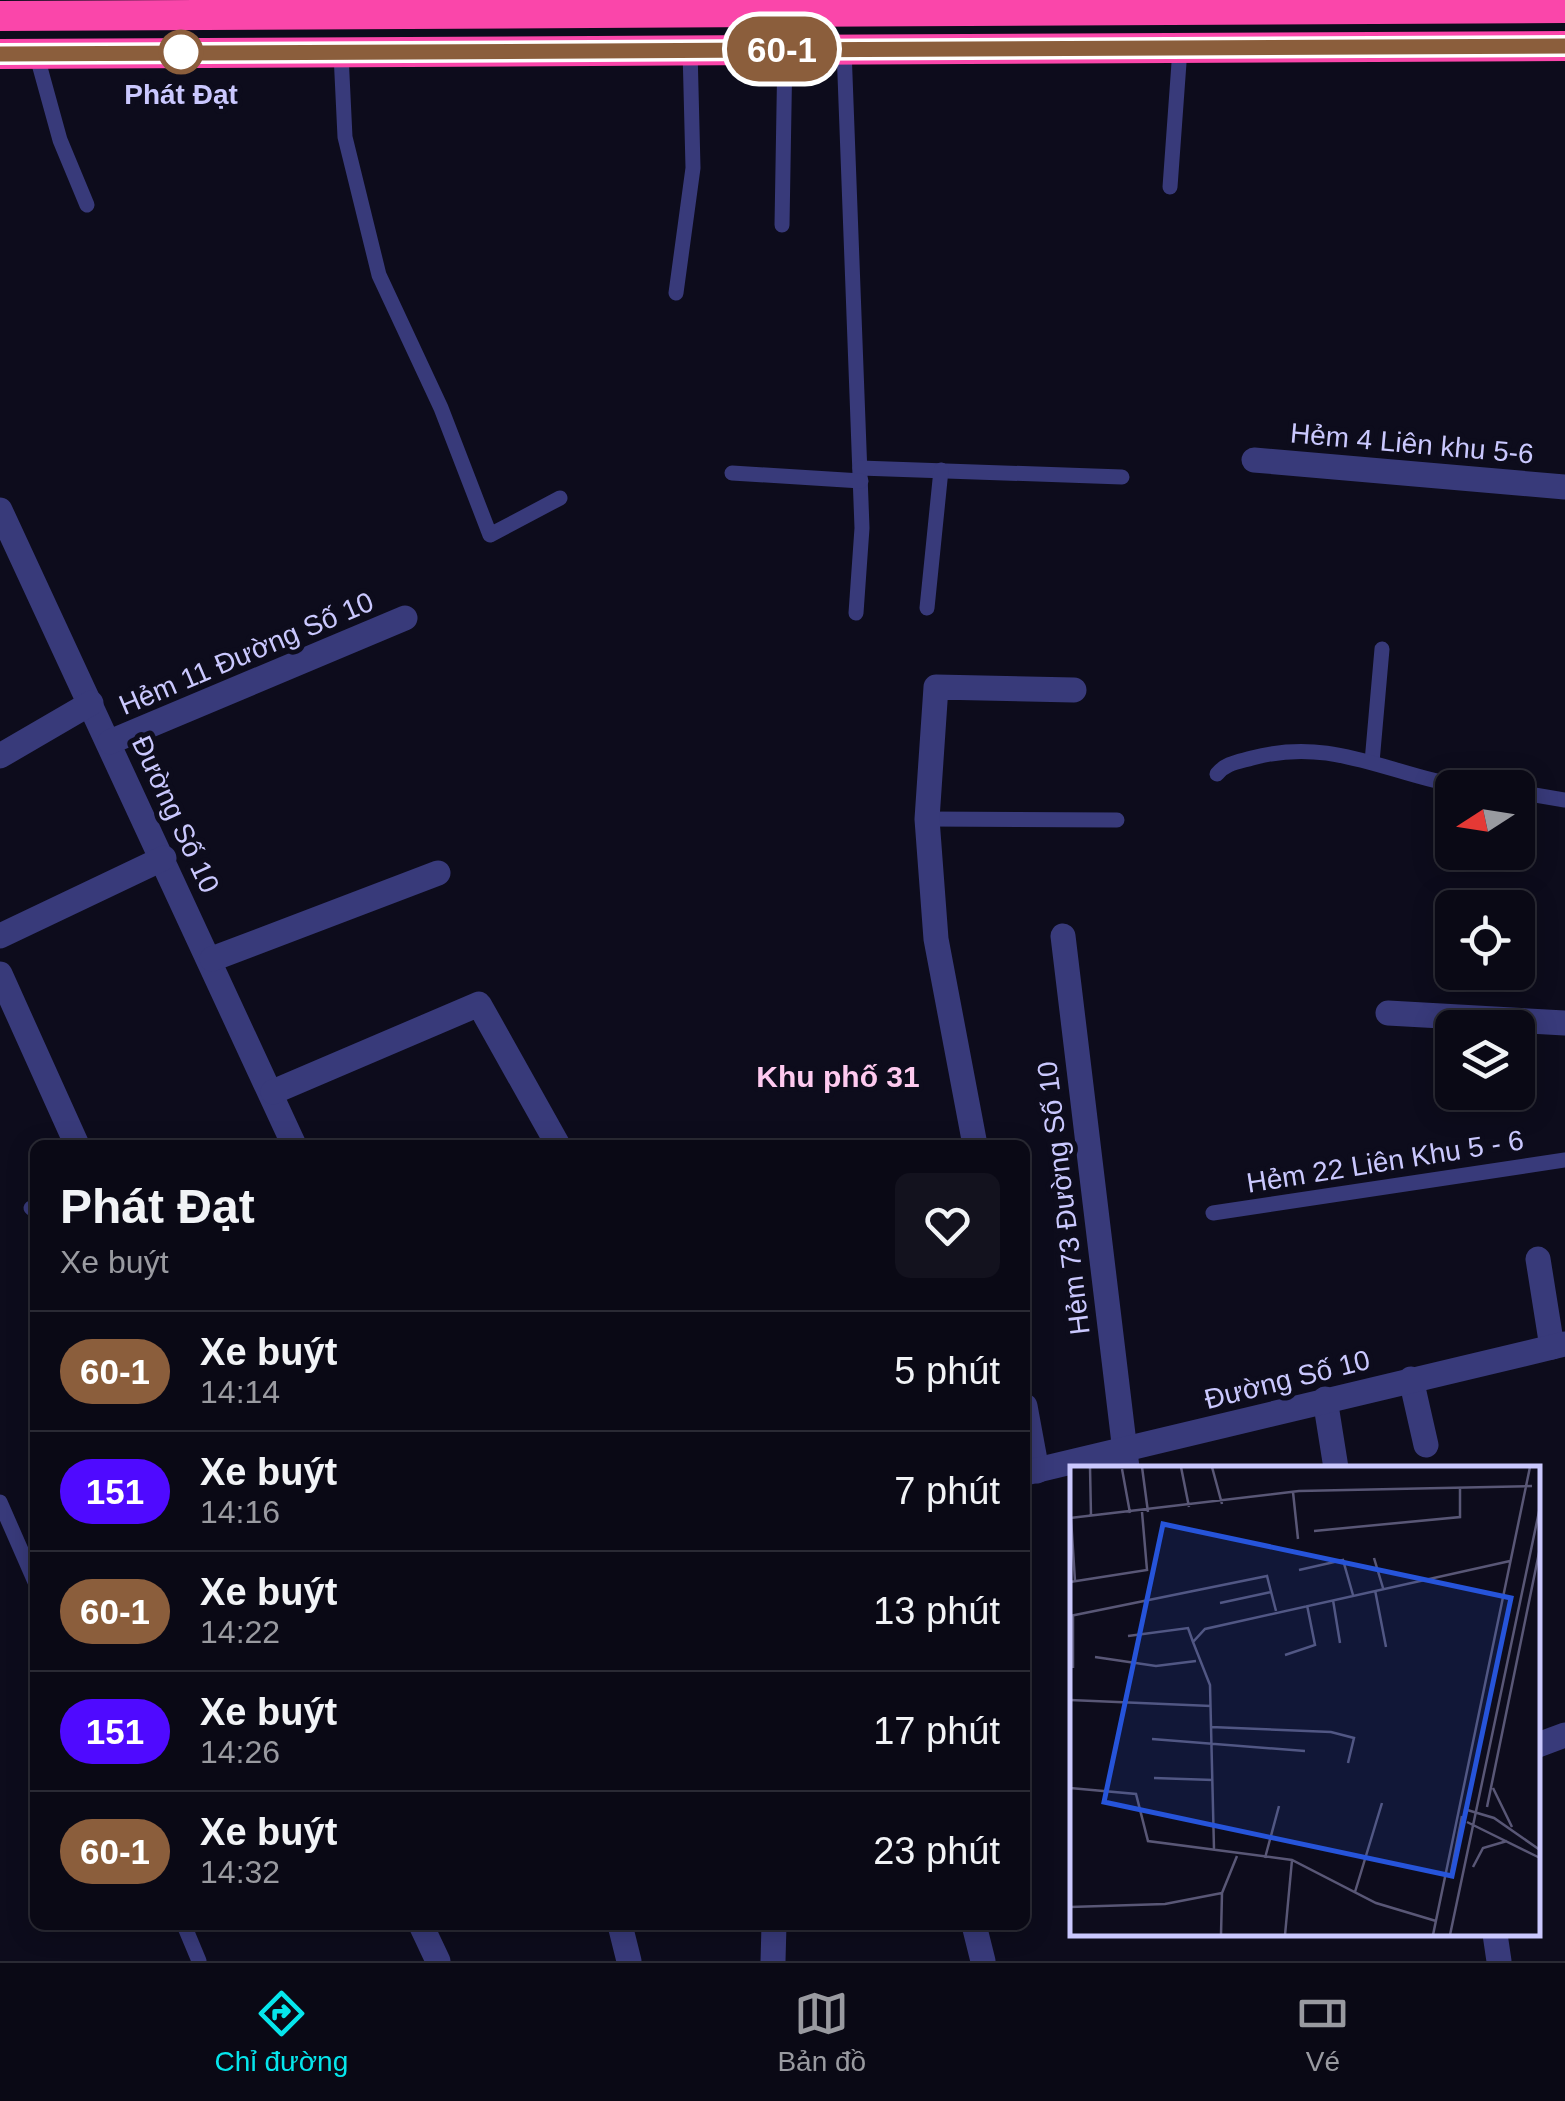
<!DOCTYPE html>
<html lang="vi">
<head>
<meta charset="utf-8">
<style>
	:root { --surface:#0a0915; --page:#13121e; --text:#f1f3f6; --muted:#999aa0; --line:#2a2a34; --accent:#06e6ec }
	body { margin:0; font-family:Helvetica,sans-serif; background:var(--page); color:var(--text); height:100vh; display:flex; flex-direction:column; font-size:38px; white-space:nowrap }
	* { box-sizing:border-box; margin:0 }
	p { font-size:32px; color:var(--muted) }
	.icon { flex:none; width:55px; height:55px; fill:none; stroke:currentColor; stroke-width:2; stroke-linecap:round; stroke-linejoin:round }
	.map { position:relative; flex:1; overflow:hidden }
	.drawer { position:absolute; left:30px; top:1140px; width:1000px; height:790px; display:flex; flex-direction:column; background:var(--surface); border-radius:15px; box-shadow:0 5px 25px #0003,0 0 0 2px var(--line) }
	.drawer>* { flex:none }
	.badge { padding:0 20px; border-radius:32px; font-size:35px; line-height:65px }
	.needle { width:65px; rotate:258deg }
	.buttons { position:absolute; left:1435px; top:770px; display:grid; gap:20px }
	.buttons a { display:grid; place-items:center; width:100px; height:100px; border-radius:15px; background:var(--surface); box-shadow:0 5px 25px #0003,0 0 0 2px var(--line); font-size:50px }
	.map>.badge { position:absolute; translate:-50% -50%; box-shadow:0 0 0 5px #fff }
	.round { display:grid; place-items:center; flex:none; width:105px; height:105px; border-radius:15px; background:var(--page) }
	.overview { display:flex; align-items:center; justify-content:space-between; height:170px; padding:0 30px }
	h1 { font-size:48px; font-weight:700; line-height:75px }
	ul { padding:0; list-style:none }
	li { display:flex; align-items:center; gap:30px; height:120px; padding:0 30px; border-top:2px solid var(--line) }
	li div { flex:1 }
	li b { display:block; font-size:38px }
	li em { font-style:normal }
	li .badge { min-width:110px; font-weight:700; text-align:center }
	.menu { display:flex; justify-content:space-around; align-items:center; height:140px; border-top:2px solid var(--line); background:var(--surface); font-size:28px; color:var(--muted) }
	.menu a { display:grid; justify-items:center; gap:5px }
	.menu .active { color:var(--accent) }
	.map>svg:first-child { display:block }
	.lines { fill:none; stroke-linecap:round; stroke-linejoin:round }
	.lane { stroke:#383a7a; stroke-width:15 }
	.street { stroke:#383a7a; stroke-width:25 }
	.highway { stroke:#fa46aa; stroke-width:30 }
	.line-casing { stroke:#fff; stroke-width:22 }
	.line { stroke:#8b5e3c; stroke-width:15 }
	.stop-dot { fill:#fff; stroke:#8b5e3c; stroke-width:5 }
	.labels { text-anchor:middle; stroke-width:10; stroke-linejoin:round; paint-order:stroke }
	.stop-label { font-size:28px; font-weight:bold; fill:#cac8fe; stroke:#0d0c1c }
	.street-label { font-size:28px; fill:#cac8fe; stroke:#0d0c1c }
	.neighbourhood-label { font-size:30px; font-weight:bold; fill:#fecaef; stroke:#0d0c1c }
	.inset-road { fill:none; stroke:#595776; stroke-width:2.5 }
	.view { fill:#2654da; fill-opacity:0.15; stroke:#2654da; stroke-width:5 }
	.inset-edge { fill:none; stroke:#cac8fe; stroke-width:5 }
</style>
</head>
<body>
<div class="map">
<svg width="1565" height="1961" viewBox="0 0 1565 1961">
	<rect width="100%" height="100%" fill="#0d0c1c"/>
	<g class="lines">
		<g class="lane">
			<polyline points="844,49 862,528 856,613"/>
			<polyline points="36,53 60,140 87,205"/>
			<polyline points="341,54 345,137 379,275 441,408 490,535 560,498"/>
			<polyline points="1170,187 1180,49"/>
			<polyline points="782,225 785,49"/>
			<polyline points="676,293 693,168 690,49"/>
			<polyline points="860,468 1122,477"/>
			<polyline points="732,473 861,481"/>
			<polyline points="927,608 941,470"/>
			<polyline points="1372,762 1382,649"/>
			<path d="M1217 774C1226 763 1238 762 1252 758 1337 735 1394 779 1476 788"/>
			<polyline points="1518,792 1565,800"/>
			<polyline points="927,819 1117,820"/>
			<polyline points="31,1208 35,1207"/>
			<polyline points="1213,1213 1565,1160"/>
			<polyline points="0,1502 35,1582"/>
			<polyline points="184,1925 199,1961"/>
		</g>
		<g class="street">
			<polyline points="1254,460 1565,487"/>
			<polyline points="0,510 294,1145"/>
			<polyline points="110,742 405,618"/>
			<polyline points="0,756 91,703"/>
			<polyline points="0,936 164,858"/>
			<polyline points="1063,936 1127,1468"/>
			<polyline points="212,959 438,873"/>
			<polyline points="0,974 77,1145"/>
			<polyline points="1388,1013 1565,1023"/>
			<polyline points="273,1092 479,1004 558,1145"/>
			<polyline points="975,1145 936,939 927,819 936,687 1074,690"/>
			<polyline points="1538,1259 1552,1347"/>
			<polyline points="1411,1379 1426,1445"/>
			<polyline points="1325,1399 1336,1468"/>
			<polyline points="1025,1406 1037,1471"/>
			<polyline points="1025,1473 1565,1344"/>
			<polyline points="1538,1745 1565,1735"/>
			<polyline points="421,1925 438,1961"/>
			<polyline points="620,1925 629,1961"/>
			<polyline points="974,1925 983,1961"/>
			<polyline points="1495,1934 1499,1961"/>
			<polyline points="773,1961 774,1925"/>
		</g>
		<g class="highway">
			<polyline points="0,16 1565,8"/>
			<polyline points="0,54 1565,46"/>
		</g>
	</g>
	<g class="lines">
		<defs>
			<polyline id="line" points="0,54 1565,46"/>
		</defs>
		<use href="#line" class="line-casing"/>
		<use href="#line" class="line"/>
	</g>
	<circle class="stop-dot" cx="181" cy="52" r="20"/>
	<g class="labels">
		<g class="stop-label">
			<text x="181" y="104">Phát Đạt</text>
		</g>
		<g class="street-label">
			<text transform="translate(1412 443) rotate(5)" y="10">Hẻm 4 Liên khu 5-6</text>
			<text transform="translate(246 653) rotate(-23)" y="10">Hẻm 11 Đường Số 10</text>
			<text transform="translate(176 814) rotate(65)" y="10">Đường Số 10</text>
			<text transform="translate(1385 1161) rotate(-9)" y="10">Hẻm 22 Liên Khu 5 - 6</text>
			<text transform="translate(1063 1198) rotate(-97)" y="10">Hẻm 73 Đường Số 10</text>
			<text transform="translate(1287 1379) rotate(-14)" y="10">Đường Số 10</text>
		</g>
		<g class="neighbourhood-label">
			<text x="838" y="1087">Khu phố 31</text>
		</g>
	</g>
	<g transform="translate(1070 1466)">
		<rect width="470" height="470" fill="#0d0c1c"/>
		<path class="inset-road" d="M20 1 21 50M72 1 78 46M111 1 119 41M142 1 152 38M52 3 60 47M223 26 228 73M0 52 229 25 462 20M1 52 5 115M244 65 390 51V22M304 92 313 122M229 104 273 94 283 129M0 116 77 104 72 46M305 124 316 181M263 134 270 177M150 137 201 126M0 150 197 110 206 145M3 150V202M58 170 118 162 123 176M215 189 245 179 237 139M25 191 86 200 126 195M0 234 141 240M141 261 261 266 284 272 278 297M82 273 235 285M84 312 143 314M0 322 66 328 78 375 222 394 306 437 366 455M423 322 442 361M417 341 470 82M394 343 424 352 470 384M397 356 470 392M144 383 140 219 123 176 135 163 440 95M195 392 209 340M403 401 413 382 437 375M380 412 392 350M285 426 312 337M0 441 95 438 152 427M151 469 152 427 167 390M215 469 222 394M363 469 460 1M380 469 470 41"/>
		<path class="view" d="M93 58 441 132 382 410 34 336Z"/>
		<rect width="470" height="470" class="inset-edge"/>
	</g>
</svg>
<div class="buttons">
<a><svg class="needle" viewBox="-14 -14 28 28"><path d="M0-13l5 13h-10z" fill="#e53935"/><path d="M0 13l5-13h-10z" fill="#999aa0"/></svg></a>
<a><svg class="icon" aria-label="locate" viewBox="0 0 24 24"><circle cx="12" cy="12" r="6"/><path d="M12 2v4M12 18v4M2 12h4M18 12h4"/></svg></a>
<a><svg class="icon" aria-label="layers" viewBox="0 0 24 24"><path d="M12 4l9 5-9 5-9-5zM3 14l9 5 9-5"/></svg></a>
</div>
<b class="badge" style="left:782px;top:49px;background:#8b5e3c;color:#fff">60-1</b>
<section class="drawer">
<div class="overview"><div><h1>Phát Đạt</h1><p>Xe buýt</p></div><a class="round"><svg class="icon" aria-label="heart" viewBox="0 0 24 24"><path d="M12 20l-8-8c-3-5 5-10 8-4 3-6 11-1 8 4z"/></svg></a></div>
<ul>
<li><span class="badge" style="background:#8b5e3c;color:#fff">60-1</span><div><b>Xe buýt</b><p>14:14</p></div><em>5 phút</em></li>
<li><span class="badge" style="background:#4f0aff;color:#fff">151</span><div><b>Xe buýt</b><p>14:16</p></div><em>7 phút</em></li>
<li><span class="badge" style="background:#8b5e3c;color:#fff">60-1</span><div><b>Xe buýt</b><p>14:22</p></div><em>13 phút</em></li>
<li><span class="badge" style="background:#4f0aff;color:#fff">151</span><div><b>Xe buýt</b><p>14:26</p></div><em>17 phút</em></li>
<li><span class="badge" style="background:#8b5e3c;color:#fff">60-1</span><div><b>Xe buýt</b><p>14:32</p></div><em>23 phút</em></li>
</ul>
</section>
</div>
<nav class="menu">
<a class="active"><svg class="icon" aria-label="directions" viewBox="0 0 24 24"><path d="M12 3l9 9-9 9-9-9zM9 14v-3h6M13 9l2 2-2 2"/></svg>Chỉ đường</a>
<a><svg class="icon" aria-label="map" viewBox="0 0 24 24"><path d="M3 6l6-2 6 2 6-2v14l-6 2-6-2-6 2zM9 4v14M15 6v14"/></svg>Bản đồ</a>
<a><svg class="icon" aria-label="tickets" viewBox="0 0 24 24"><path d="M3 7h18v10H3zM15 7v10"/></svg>Vé</a>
</nav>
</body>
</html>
